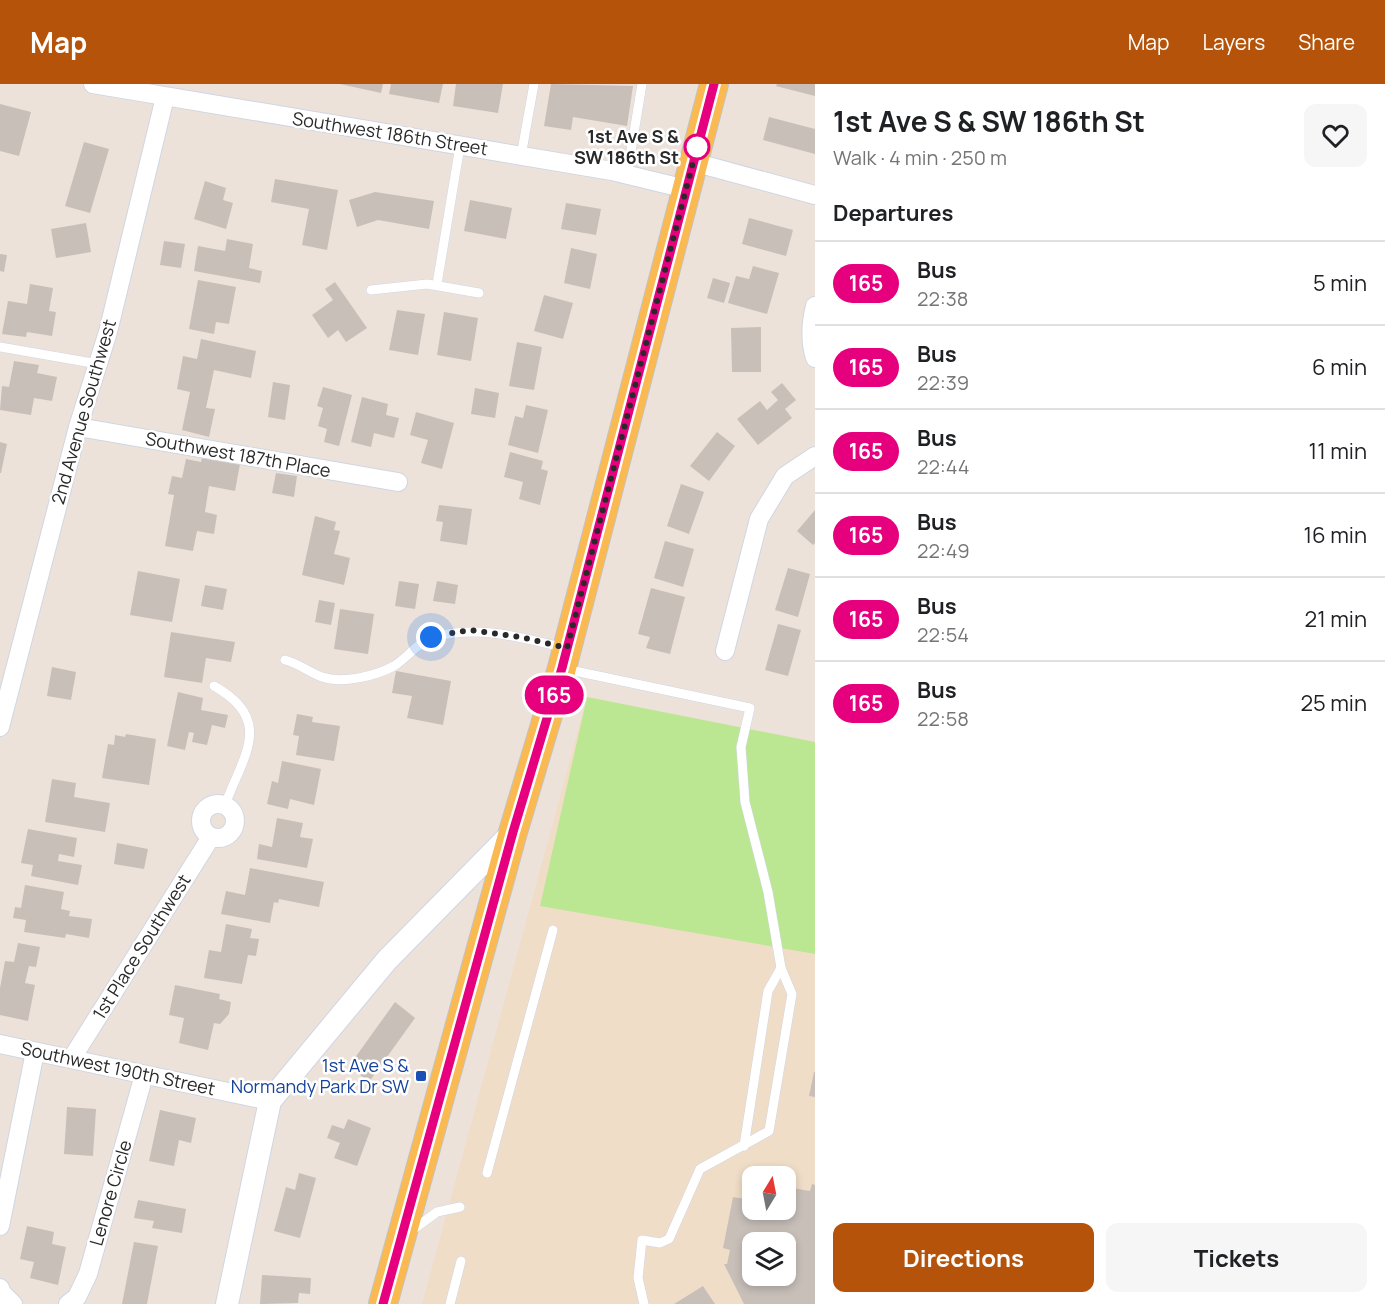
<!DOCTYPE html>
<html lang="en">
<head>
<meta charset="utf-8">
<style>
	:root { --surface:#fff; --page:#f6f6f6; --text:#202124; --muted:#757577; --line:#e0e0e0; --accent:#b45309 }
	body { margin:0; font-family:Manrope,sans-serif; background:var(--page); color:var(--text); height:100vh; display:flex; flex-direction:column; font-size:22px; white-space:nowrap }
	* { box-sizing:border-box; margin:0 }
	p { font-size:20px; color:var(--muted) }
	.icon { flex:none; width:33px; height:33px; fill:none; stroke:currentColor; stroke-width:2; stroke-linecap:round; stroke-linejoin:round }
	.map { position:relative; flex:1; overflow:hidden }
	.side { display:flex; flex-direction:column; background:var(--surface); width:570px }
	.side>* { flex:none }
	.badge { padding:0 12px; border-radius:20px; font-size:21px; line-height:39px }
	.needle { width:39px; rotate:10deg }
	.controls { position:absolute; left:742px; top:1082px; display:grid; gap:12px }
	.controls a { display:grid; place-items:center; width:54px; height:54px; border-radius:12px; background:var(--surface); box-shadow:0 3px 9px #0003; font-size:30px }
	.you { position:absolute; width:30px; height:30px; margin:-15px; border:4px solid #fff; border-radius:50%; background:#1a73e8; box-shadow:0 0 0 9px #1a73e833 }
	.map>.badge { position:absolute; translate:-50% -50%; box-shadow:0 0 0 3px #fff }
	h2 { padding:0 18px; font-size:22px; line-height:54px }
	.round { display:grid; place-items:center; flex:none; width:63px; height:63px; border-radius:12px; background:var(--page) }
	.summary { display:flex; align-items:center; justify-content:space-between; height:102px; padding:0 18px }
	h1 { font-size:28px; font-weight:700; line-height:45px }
	.action { display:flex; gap:12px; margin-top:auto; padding:12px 18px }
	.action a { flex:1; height:69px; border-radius:12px; background:var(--accent); color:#fff; font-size:24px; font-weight:700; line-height:69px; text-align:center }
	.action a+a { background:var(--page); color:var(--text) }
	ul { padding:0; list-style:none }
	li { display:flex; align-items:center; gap:18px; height:84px; padding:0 18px; border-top:2px solid var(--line) }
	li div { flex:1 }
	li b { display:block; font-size:22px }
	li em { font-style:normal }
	li .badge { min-width:66px; font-weight:700; text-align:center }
	header { display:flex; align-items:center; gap:36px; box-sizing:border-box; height:84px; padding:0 30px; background:var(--accent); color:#fff }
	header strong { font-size:28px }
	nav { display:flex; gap:33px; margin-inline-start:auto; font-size:21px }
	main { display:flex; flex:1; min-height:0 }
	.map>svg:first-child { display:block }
	.education { fill:#f0ddc7; fill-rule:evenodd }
	.green { fill:#bbe792 }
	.building { fill:#c8bfb9; fill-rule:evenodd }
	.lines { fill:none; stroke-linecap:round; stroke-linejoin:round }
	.service-casing { stroke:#cfd6e3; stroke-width:10 }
	.minor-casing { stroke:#cfd6e3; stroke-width:20 }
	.tertiary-casing { stroke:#cfd6e3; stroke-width:24 }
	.primary-casing { stroke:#c3c3c3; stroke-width:30 }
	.service { stroke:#fff; stroke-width:9 }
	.minor { stroke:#fff; stroke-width:18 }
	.tertiary { stroke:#fff; stroke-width:22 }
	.primary { stroke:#faba51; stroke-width:28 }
	.line-casing { stroke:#fff; stroke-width:14 }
	.line { stroke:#e6007e; stroke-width:9 }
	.walk { stroke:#292929; stroke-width:6; stroke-dasharray:0 10.8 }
	.stop-dot { fill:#fff; stroke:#e6007e; stroke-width:3 }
	.transit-dot { fill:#1a4fb4; stroke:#fff; stroke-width:2 }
	.labels { text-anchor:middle; stroke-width:5; stroke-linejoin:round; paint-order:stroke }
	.street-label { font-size:18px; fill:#292929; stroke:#fff }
	.stop-label { font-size:18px; font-weight:bold; fill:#292929; stroke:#fff; text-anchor:end }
	.transit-label { font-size:18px; fill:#164399; stroke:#fff; text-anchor:end }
</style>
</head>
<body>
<header>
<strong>Map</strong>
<nav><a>Map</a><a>Layers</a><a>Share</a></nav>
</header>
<main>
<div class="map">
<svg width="815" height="1220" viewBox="0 0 815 1220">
	<rect width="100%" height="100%" fill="#ede2da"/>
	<path class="education" d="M587 613 815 658V1220H422ZM753 1092H786V1125H753ZM753 1158H786V1191H753Z"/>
	<polygon class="green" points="587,613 815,658 815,870 540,822"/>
	<g class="building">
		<polygon points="340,0 383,0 381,9"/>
		<polygon points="391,0 443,0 439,19 389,10"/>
		<polygon points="456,0 503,0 498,29 453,22"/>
		<polygon points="551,0 633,2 627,42 573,33 571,46 544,42"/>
		<polygon points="777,0 815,0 815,12 776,2"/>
		<polygon points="0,20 31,28 19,72 0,67"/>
		<polygon points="769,33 815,45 815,70 763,56"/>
		<polygon points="84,58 109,65 90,129 65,122"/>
		<polygon points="275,95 338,106 327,166 302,161 309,125 271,118"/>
		<polygon points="205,97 226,104 223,116 233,119 226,145 194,135"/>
		<polygon points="375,108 434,117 429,145 378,136 357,143 349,116"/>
		<polygon points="470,116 512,124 506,155 464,147"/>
		<polygon points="566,119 601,125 596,151 561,145"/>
		<polygon points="749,134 793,146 786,172 742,160"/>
		<polygon points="86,139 91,168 56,174 51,145"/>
		<polygon points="227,155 253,160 249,184 262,187 260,199 194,187 198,162 225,167"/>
		<polygon points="164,157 185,160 181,184 160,181"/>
		<polygon points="571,164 597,170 590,205 564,199"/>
		<polygon points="0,170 7,171 4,188 0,187"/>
		<polygon points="753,182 779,189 767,230 728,219 736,192 749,195"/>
		<polygon points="713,194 730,199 724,219 707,214"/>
		<polygon points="198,196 236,203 229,240 216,238 214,250 189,245"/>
		<polygon points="335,198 367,244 346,258 338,246 328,254 312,231 333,216 325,205"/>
		<polygon points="30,200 53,204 49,227 56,228 52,252 27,248 26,253 2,250 8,217 27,220"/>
		<polygon points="544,211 573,219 563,255 534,247"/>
		<polygon points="397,226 425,230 418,271 389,266"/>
		<polygon points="444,228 478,234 471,277 437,271"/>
		<polygon points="761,243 761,288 732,288 731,244"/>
		<polygon points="201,255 256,267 251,294 214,286 206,324 215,325 209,353 182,346 190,308 177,305 183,272 197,275"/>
		<polygon points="517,258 542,263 534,306 509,302"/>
		<polygon points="14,277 39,281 37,289 57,293 52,317 34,314 31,331 0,326 2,302 9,303"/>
		<polygon points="273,298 290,301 285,336 268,333"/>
		<polygon points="782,299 796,316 785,325 792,334 758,361 737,335 760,317 767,326 778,316 771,308"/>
		<polygon points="323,303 352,311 339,362 324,358 327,345 318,342 323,324 317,322"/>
		<polygon points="475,304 499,309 495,334 471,330"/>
		<polygon points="362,313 388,320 386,331 399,334 394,354 374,349 371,363 351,358"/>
		<polygon points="526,321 548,326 538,369 508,361 515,332 523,334"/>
		<polygon points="416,328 454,339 442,385 421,379 428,356 410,351"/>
		<polygon points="717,348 735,362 709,397 690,382"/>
		<polygon points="0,358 7,360 1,389 0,389"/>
		<polygon points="510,368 543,377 541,385 548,387 540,421 519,415 523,398 504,393"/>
		<polygon points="202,373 240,380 235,407 209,402 205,428 217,431 214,450 197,447 193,467 165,462 174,411 168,410 172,392 182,394 186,375 201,378"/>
		<polygon points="276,389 297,392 294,413 272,409"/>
		<polygon points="681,400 704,408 689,450 667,442"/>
		<polygon points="439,421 472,425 467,461 440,457 443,438 436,437"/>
		<polygon points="815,426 815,459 813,461 797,447"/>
		<polygon points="315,432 336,438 334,446 340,447 334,470 350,474 344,501 302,491"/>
		<polygon points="665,457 694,465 683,503 654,494"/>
		<polygon points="788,484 810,490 798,533 775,526"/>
		<polygon points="138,487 180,495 172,538 130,531"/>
		<polygon points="399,497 419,500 415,525 395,522"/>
		<polygon points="437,497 458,501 455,520 433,517"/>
		<polygon points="205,501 227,505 223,526 201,522"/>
		<polygon points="651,504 685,513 670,570 646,564 650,553 638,550"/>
		<polygon points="319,516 335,519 331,541 315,538"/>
		<polygon points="340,525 374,530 368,570 334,565"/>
		<polygon points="778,540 801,546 788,592 765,586"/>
		<polygon points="171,548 235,558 231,578 206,574 202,599 164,593"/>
		<polygon points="52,583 76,588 71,616 47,612"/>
		<polygon points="396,587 451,597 443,641 407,634 412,612 392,609"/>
		<polygon points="178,608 203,614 201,626 228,631 225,644 212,641 207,661 192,658 194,649 189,648 185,666 167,662"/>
		<polygon points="297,630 313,633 312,638 340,642 334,677 296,671 299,652 293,651"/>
		<polygon points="126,650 156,655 149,701 102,694 108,660 114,661 115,651 125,653"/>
		<polygon points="282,677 321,685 314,721 290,715 288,725 267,720 272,697 278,699"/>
		<polygon points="52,695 76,699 74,713 110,719 105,748 45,738"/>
		<polygon points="277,734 303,739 300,753 313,755 307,784 257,775 259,760 272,763"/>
		<polygon points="28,745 77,754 74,773 59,770 58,777 82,781 78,801 31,792 33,781 21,779"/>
		<polygon points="117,759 148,765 144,785 114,780"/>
		<polygon points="250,784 324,798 319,823 279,815 278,819 274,818 270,839 221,830 226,807 245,811"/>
		<polygon points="25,801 64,808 61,825 70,827 69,832 92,835 89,854 66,850 65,854 24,848 26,836 13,834 15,823 21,824"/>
		<polygon points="226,840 252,845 250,854 259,855 256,872 248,871 242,900 204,894 209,866 221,868"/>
		<polygon points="18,859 40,863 36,883 29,882 25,899 35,901 28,937 0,931 0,904 5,877 14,878"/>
		<polygon points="175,901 220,910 219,915 231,918 229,930 220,940 214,939 208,966 179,959 184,934 169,931"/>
		<polygon points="395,918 415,934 369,998 349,982"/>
		<polygon points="814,988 815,988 815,1013 809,1012"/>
		<polygon points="67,1023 96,1025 93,1072 64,1070"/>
		<polygon points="160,1026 196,1034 191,1059 179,1056 174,1082 149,1077"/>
		<polygon points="348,1035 371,1044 357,1082 334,1074 340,1059 327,1054 332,1041 344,1045"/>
		<polygon points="299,1089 316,1094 300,1154 274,1147 286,1103 295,1106"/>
		<path d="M812 1100 815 1101V1220H744L724 1180H727L730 1166 723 1164 733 1113 750 1116 753 1107V1125H786V1109L790 1110 792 1104 810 1107ZM753 1158H786V1191H753Z"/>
		<polygon points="138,1116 186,1125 182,1149 152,1144 154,1137 134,1134"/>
		<polygon points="27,1142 54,1148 52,1160 66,1163 58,1201 30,1194 34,1178 20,1175"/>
		<polygon points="134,1158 158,1162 147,1220 122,1220"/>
		<polygon points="262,1191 311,1194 310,1210 299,1209 298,1219 260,1220"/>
		<polygon points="703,1202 715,1220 674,1220"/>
	</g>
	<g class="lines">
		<defs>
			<g id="service">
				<polyline points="521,72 534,0"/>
				<polyline points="627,91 642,0"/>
				<polyline points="437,200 460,62"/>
				<polyline points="371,206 427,200 479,209"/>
				<polyline points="0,263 98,280"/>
				<path d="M285 576C300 580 310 589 322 593 342 600 376 592 394 582 407 574 419 557 434 553 478 541 521 553 565 564"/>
				<polyline points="565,585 750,624 741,663 745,718 768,808 781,884 792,910 769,1047 700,1085 669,1155 660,1159 642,1156 638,1194 644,1220"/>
				<path d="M214 602C275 636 243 672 225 721"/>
				<polyline points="744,1062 768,907 781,884"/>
				<polyline points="487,1089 553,846"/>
				<polyline points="411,1147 437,1128 460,1123"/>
				<polyline points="450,1220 461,1177"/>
			</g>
			<g id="minor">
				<polyline points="93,0 612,87 686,105"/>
				<polyline points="693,78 815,111"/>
				<path d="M815 222C811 238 810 258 815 274"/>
				<polyline points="78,343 398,398"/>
				<polyline points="725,567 759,435 785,392 815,372"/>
				<polyline points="0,643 78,343 108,248 165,13"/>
				<circle cx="218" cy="737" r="17"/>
				<polyline points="0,960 270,1017"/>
				<polyline points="72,974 211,753"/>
				<polyline points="0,1142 35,968"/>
				<polyline points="0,1204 2,1209 13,1220"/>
				<polyline points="68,1220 77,1213 88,1190 144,991"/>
			</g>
			<polyline id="tertiary" points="227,1220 270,1017 387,876 513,748"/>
			<polyline id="primary" points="383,1220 513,748 562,584 714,0"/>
		</defs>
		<use href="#service" class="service-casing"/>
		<use href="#minor" class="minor-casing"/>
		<use href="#tertiary" class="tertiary-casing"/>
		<use href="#primary" class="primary-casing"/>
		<use href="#service" class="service"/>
		<use href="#minor" class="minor"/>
		<use href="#tertiary" class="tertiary"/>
		<use href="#primary" class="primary"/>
	</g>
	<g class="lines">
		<defs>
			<polyline id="line" points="383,1220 513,748 562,584 714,0"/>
		</defs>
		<use href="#line" class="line-casing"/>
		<use href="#line" class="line"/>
		<polyline class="walk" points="431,553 469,546 520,553 567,564 697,63"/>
	</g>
	<circle class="stop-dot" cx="697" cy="63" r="12"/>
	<rect class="transit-dot" x="415" y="986" width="12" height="12" rx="3"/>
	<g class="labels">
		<g class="street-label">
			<text transform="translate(390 50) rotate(9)" y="6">Southwest 186th Street</text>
			<text transform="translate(84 328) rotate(-74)" y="6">2nd Avenue Southwest</text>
			<text transform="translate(238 371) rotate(10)" y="6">Southwest 187th Place</text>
			<text transform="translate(142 863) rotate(-58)" y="6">1st Place Southwest</text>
			<text transform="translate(118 985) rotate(12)" y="6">Southwest 190th Street</text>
			<text transform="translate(111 1109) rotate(-74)" y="6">Lenore Circle</text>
		</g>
		<g class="stop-label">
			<text x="679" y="59">1st Ave S &amp;<tspan x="679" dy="21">SW 186th St</tspan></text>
		</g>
		<g class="transit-label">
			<text x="409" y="988">1st Ave S &amp;<tspan x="409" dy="21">Normandy Park Dr SW</tspan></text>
		</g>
	</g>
</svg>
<div class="controls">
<a><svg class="needle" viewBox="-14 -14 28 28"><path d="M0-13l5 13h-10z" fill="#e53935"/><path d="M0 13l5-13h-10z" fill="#757577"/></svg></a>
<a><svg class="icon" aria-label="layers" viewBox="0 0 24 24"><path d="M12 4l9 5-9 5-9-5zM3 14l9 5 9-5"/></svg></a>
</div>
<div class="you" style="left:431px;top:553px"></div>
<b class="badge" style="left:554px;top:611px;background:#e6007e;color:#fff">165</b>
</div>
<section class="side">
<div class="summary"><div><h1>1st Ave S &amp; SW 186th St</h1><p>Walk · 4 min · 250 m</p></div><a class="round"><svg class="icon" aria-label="heart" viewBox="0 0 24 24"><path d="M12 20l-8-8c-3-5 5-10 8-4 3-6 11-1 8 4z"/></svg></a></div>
<h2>Departures</h2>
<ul>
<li><span class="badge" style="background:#e6007e;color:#fff">165</span><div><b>Bus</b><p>22:38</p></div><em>5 min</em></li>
<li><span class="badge" style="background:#e6007e;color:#fff">165</span><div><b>Bus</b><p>22:39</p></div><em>6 min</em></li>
<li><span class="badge" style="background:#e6007e;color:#fff">165</span><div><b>Bus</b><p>22:44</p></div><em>11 min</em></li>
<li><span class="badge" style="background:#e6007e;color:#fff">165</span><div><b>Bus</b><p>22:49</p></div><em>16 min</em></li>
<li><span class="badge" style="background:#e6007e;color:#fff">165</span><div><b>Bus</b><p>22:54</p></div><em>21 min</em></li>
<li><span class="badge" style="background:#e6007e;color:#fff">165</span><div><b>Bus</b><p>22:58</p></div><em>25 min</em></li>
</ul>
<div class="action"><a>Directions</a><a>Tickets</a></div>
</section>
</main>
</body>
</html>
